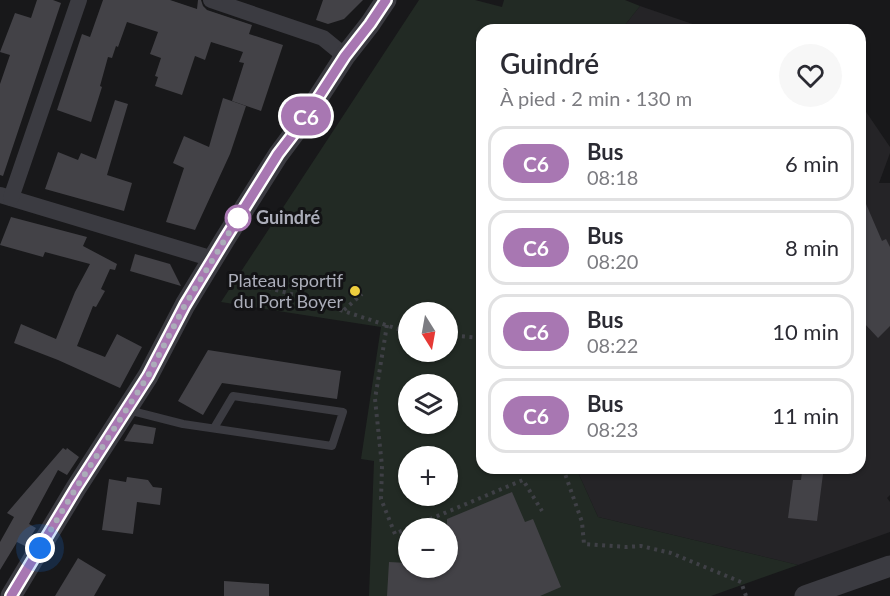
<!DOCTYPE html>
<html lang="fr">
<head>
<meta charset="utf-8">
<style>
	:root { --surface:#fff; --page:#f7f7f7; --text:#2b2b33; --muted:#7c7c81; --line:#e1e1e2 }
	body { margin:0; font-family:Lato,sans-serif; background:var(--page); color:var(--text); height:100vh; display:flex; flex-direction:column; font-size:22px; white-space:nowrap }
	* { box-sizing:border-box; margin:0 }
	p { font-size:20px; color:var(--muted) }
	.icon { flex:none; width:33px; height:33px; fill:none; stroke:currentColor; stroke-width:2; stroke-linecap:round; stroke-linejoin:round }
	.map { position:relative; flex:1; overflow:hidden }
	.drawer { position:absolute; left:476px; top:24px; width:390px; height:450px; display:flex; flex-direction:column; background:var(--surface); border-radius:18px; box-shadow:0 2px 4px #0004 }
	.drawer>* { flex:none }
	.badge { padding:0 12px; border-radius:20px; font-size:21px; line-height:39px }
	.needle { width:39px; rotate:169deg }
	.controls { position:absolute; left:398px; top:302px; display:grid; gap:12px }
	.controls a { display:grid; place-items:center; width:60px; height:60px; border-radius:50%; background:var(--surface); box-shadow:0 2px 4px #0004; font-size:30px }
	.you { position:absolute; width:30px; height:30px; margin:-15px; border:4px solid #fff; border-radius:50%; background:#1a73e8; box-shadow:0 0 0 9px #1a73e833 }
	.map>.badge { position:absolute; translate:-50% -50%; box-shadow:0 0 0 3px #fff }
	.round { display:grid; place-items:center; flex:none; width:63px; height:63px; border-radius:32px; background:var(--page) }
	.summary { display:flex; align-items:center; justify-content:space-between; height:102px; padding:0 24px }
	h1 { font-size:28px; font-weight:600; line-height:45px }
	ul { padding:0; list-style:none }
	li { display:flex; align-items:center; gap:18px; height:75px; margin:0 12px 9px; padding:0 12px; border:3px solid var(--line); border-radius:18px }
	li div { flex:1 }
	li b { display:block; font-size:22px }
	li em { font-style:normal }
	li .badge { min-width:66px; font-weight:700; text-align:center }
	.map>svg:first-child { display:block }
	.built { fill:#252427 }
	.green { fill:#222a24; fill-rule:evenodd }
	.building { fill:#434247 }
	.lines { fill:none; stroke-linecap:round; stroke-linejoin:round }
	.path { stroke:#3f4046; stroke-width:4; stroke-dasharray:3 4.5; stroke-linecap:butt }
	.service { stroke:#3b3b41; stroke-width:8 }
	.minor { stroke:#3b3b41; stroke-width:16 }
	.tertiary { stroke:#3b3b41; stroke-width:21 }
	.line-casing { stroke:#fff; stroke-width:14 }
	.line { stroke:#a877b2; stroke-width:9 }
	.walk { stroke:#abadb9; stroke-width:6; stroke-dasharray:0 10.8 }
	.stop-dot { fill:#fff; stroke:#a877b2; stroke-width:3 }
	.poi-dot { fill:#edcd3e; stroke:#131315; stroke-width:2 }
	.labels { text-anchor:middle; stroke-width:6; stroke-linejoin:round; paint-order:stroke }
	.stop-label { font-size:18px; font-weight:bold; fill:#abadb9; stroke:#131315; text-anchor:start }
	.poi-label { font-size:18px; fill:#abadb9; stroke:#131315; text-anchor:end }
</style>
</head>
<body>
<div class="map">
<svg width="890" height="596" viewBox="0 0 890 596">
	<rect width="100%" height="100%" fill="#18181a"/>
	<g class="built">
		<polygon points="640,6 710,30 621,30"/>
		<polygon points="860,103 890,147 890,153 879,183 890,183 890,495 887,498 890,502 890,532 798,565 598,517 576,468 860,468"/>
	</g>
	<path class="green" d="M419 0H475L502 7 504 0H625L640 6 621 30H482V468H576L598 517 798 565 711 596H369L374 461 361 459 381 327 221 302ZM408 312H447V351H408ZM408 384H447V423H408ZM408 456H447V495H408ZM408 528H447V567H408Z"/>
	<g class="building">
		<polygon points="37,0 53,0 61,3 3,176 0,175 0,84 10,55 0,52 15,13 31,18"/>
		<polygon points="103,0 170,0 197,9 198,0 201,0 203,6 207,10 252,25 249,34 283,45 261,111 232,101 244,63 239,62 243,52 211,42 205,60 195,56 182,95 155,86 158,77 155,76 161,58 150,54 158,32 127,22 118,47 116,46 112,58 108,57 100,86 102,87 91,122 57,110 82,34 90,37"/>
		<polygon points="323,0 363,0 344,19 328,24 316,20"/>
		<polygon points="223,98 246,106 230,154 195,230 166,222 184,168 173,163 184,136 209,147"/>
		<polygon points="115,100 128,104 107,175 132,183 124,211 45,189 58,152 78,160 81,153 96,159"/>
		<polygon points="860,190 882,241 886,239 890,247 890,326 878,338 865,324 860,312"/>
		<polygon points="11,217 87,237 83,246 117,264 115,270 110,269 101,289 105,291 96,307 93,306 77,346 105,357 117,334 142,347 120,388 58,360 14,343 21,324 56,339 75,292 90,264 45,252 43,257 0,245"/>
		<polygon points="135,254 170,264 181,286 130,271"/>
		<polygon points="208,350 341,371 337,399 222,383 203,415 178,401"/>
		<polygon points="134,424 156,428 153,444 124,441"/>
		<polygon points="63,448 66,450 67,448 79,457 67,475 58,470 29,524 36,528 25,546 17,542 0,570 0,542 14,517 7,513"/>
		<polygon points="802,472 823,474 817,521 788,518 793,480 801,480"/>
		<polygon points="127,477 148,480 153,487 162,488 160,505 137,502 133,534 102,530 109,479 126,482"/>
		<polygon points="512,492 525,522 533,519 561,587 540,596 387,596 389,562 408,563 408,567 447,567 447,519"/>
		<polygon points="78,558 106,575 94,596 55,596"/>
		<polygon points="224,581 269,584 269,596 224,596"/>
	</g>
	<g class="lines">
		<g class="path">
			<polyline points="232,278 295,295 401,330 408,331"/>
			<polyline points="344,310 362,294"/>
			<polyline points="387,325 375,399 382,466 381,499 395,534 408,528"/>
			<polyline points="447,335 482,338"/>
			<polyline points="563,468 582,522 584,544 626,547 641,546 671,553 741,582 746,596"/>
			<polyline points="409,528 523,480 542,511"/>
		</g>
		<polyline class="service" points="128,410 183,424 332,446 343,412 233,396 214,428"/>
		<g class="minor">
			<polyline points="211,0 323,38 345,56"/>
			<polyline points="0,195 213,259"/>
			<polyline points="11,198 79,0"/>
		</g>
		<g class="tertiary">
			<polyline points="11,596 76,488 148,376 185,305 225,239 278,155 301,124 345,56 370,24 386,0"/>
			<polyline points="805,596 890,566"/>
		</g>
	</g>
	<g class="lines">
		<defs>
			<polyline id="line" points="11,596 76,488 148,376 185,305 225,239 278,154 301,124 345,56 370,24 386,0"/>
		</defs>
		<use href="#line" class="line-casing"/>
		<use href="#line" class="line"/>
		<polyline class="walk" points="40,548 76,488 148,376 185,305 238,218"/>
	</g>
	<circle class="stop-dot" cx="238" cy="218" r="12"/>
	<circle class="poi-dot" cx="355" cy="291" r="6"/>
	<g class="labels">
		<g class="stop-label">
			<text x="256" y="224">Guindré</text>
		</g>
		<g class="poi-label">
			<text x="343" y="287">Plateau sportif<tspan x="343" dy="21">du Port Boyer</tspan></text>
		</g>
	</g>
</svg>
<div class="controls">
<a><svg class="needle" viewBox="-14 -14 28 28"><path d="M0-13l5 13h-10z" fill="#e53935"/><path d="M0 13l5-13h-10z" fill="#7c7c81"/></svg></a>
<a><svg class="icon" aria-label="layers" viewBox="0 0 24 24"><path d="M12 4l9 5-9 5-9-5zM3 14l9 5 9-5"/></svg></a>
<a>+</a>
<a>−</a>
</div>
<div class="you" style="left:40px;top:548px"></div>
<b class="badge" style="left:306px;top:116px;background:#a877b2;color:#fff">C6</b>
<section class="drawer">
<div class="summary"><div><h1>Guindré</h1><p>À pied · 2 min · 130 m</p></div><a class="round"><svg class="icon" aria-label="heart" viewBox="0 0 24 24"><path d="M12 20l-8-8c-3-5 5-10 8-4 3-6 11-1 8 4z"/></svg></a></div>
<ul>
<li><span class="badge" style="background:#a877b2;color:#fff">C6</span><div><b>Bus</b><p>08:18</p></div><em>6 min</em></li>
<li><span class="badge" style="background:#a877b2;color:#fff">C6</span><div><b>Bus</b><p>08:20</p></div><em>8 min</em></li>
<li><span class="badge" style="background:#a877b2;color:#fff">C6</span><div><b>Bus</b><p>08:22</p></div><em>10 min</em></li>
<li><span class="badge" style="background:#a877b2;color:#fff">C6</span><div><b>Bus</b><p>08:23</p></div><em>11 min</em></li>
</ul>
</section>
</div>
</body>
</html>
